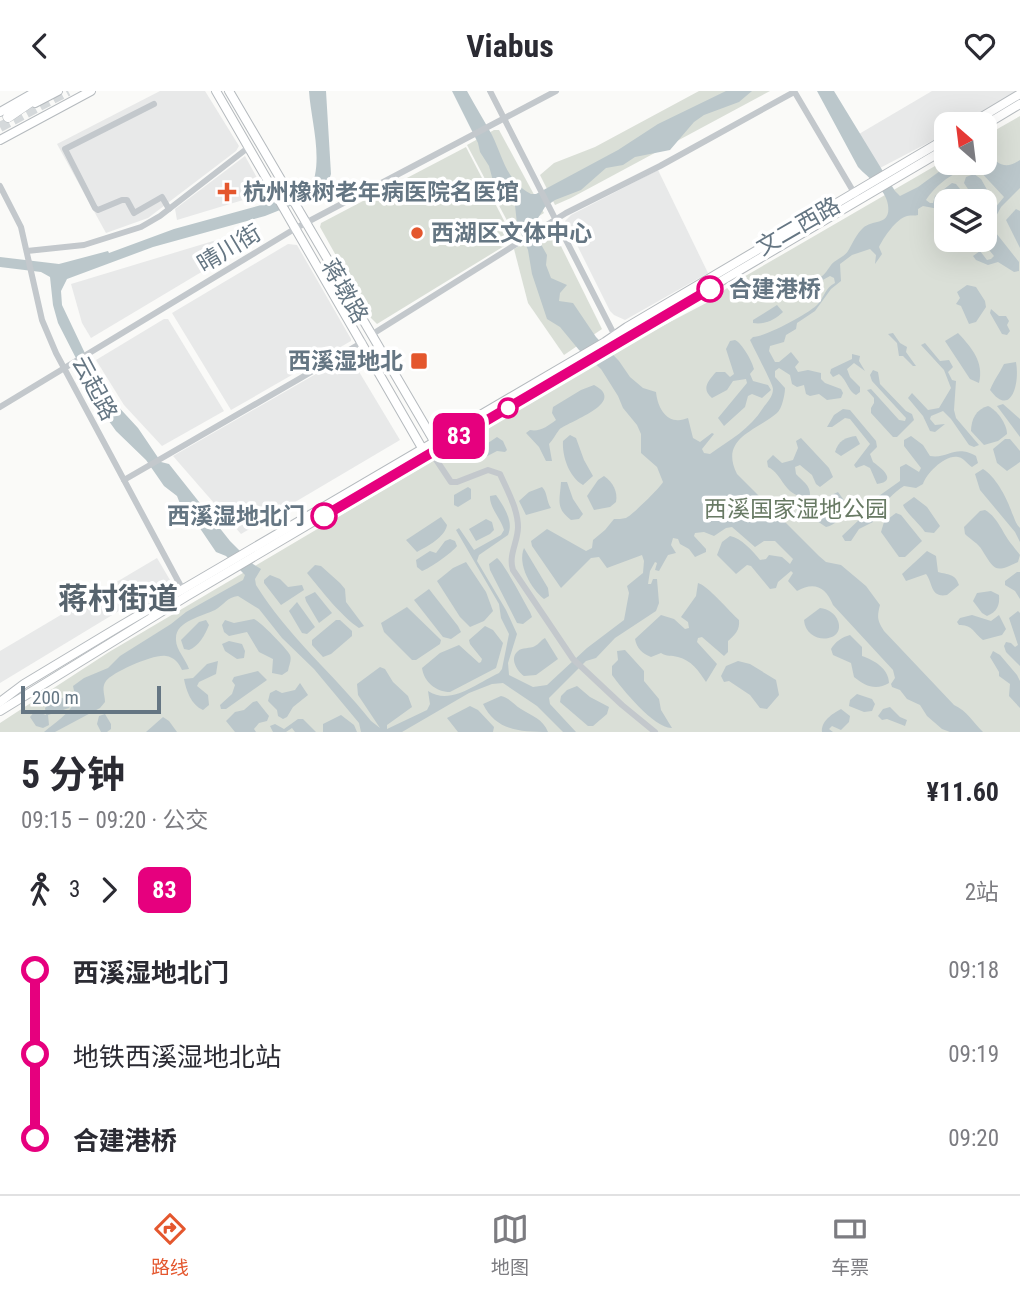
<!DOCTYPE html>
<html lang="zh">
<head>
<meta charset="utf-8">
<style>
	:root { --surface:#fff; --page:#f7f7f7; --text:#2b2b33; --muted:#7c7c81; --line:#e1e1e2; --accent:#e4572e }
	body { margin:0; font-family:"Roboto Condensed","Noto Sans SC",sans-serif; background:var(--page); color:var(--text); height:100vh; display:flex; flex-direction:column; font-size:26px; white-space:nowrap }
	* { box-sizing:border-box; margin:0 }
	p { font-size:23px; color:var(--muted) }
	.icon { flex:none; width:38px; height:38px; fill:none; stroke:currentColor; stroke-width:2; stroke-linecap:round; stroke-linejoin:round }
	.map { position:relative; height:641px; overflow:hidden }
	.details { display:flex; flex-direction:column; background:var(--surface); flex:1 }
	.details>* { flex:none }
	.badge { padding:0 14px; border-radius:10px; font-size:24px; line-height:46px }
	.needle { width:46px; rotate:332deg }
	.tools { position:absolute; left:934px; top:21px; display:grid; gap:14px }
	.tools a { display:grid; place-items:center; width:63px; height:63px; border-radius:14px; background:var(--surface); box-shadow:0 7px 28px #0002; font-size:35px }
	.scale { position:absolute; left:21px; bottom:18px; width:140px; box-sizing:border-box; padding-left:7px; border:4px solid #657683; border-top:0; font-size:19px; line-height:24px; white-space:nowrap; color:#657683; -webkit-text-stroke:5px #fff; paint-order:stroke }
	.map>.badge { position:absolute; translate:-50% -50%; box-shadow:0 0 0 4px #fff }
	.legs { display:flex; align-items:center; gap:10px; height:77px; padding:0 21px; font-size:23px }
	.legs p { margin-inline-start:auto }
	.headline { display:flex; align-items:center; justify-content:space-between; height:119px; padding:0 21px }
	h1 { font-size:38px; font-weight:700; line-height:52px }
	ul { padding:0 21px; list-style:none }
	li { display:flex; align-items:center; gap:24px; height:84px; font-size:26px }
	li i { display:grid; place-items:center; width:10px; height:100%; margin:0 9px; background:currentColor }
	li i::after { content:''; width:18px; height:18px; margin:-9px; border:5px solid; border-radius:50%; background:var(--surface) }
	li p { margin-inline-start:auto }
	li:first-child i { background:linear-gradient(#0000 50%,currentColor 0) }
	li:last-child i { background:linear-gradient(currentColor 50%,#0000 0) }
	header { display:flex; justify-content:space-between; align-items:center; height:91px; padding:0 21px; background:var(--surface); font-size:32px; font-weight:700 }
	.menu { display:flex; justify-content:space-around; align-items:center; height:98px; border-top:2px solid var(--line); background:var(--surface); font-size:19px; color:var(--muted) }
	.menu a { display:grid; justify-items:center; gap:4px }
	.menu .on { color:var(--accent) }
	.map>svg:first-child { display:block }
	.built { fill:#e8e9e9 }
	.green { fill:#dadfd7; fill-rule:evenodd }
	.water { fill:#bbc7cb }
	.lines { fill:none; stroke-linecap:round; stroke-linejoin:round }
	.highway-tunnel { stroke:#d5d9db; stroke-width:10; stroke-dasharray:10 5; stroke-linecap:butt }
	.major-casing { stroke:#b5babe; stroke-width:10 }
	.highway-casing { stroke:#b4b9bd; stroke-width:11 }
	.minor { stroke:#c3c8cc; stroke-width:6 }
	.major { stroke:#fff; stroke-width:8 }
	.highway { stroke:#fff; stroke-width:10 }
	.line-1-casing { stroke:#fff; stroke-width:16 }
	.line-1 { stroke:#e6007e; stroke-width:10 }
	.poi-dot { fill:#e4572e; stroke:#fff; stroke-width:2.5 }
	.stop-1-dot { fill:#fff; stroke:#e6007e; stroke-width:3.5 }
	.labels { text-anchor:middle; stroke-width:7; stroke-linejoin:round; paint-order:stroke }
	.poi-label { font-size:23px; font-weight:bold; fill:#657683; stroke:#fff; text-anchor:start }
	.street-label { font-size:23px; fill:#657683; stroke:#fff }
	.stop-label { font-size:23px; font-weight:bold; fill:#657683; stroke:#fff; text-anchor:start }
	.park-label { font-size:23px; fill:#687a64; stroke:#fff }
	.district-label { font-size:30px; font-weight:bold; fill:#57646e; stroke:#fff }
</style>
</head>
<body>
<header><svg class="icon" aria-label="back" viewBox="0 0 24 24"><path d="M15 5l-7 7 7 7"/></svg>Viabus<svg class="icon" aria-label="heart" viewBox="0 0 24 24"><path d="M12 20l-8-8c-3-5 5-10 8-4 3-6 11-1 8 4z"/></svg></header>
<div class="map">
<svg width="1020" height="641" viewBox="0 0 1020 641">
	<rect width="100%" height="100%" fill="#fafaf8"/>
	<g class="built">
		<polygon points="160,0 205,0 239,55 236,60 148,127 106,142 57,53"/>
		<polygon points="932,0 1017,0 961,33 947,33 947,42 880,77 859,43"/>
		<polygon points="245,65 262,96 253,106 177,129 175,118"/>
		<polygon points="658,79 708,182 625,229 614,224 610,220 565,130 571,124"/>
		<polygon points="243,141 250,152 91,247 82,232 71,193"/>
		<polygon points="288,153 297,154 351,248 351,250 231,319 172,222"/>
		<polygon points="164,228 168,228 224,320 162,355 124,314 96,269"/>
		<polygon points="349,264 400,349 241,443 173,365"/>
		<polygon points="157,467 170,489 0,592 0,560"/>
	</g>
	<g class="green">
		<polygon points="699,0 770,0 571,107 555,114 540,84 554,72 595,56"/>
		<path d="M1020 25V641H0V632L109 561 651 241 710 210 735 191 947 68V72H985V45ZM947 110H985V149H947Z"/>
		<polygon points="494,39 499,39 544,122 513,141 467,54"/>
		<polygon points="466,56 514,149 377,233 371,227 320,136 321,132"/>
		<polygon points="549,138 553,139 602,238 564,264 528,212 514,158"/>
	</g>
	<g class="water">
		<path d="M309 0H326L331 83 328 92 315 105 265 125 153 156 67 188 61 200 62 214 102 298 138 337 161 371 169 373 230 450 253 473 261 478 255 488 256 494C288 546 334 583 371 630L380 637 358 604 357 593 380 576 385 578 393 591 408 605 412 616 387 634V638L427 619 430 613 428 600C451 615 477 592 499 582L502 578 509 543 501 527 499 513 456 439 459 437 474 459 501 444 504 439C501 428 489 416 490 405L496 404C504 416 514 430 508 444L479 464 477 470 506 519 517 543 508 572 509 584 533 596 547 594 587 557 624 529 629 502 627 495 643 482 644 470 642 464 607 477 599 466 591 467 561 497 532 455 531 450 547 438 586 460 592 457 593 449 605 439 614 428C618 428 622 428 626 427 631 425 660 397 663 391L657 376 641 362V343L637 334 623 317 618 305 601 278 579 259 560 236 547 228 532 183 528 159 517 133 515 114 507 103 493 90 489 75 480 61 478 52 452 0H467C475 15 484 29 492 44 503 66 506 90 531 103H536L618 59 658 33 726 0H752L739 11 704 24 694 31 670 59 635 66 623 74 606 77 581 99 555 109 545 116 538 127V148L547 164 546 174 551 187 567 194 560 202 559 210 573 212 596 246 619 270 630 286 643 297 656 301C657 312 663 328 676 329 680 330 684 328 688 327L693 347 700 351 712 342 714 343 702 358 704 362 710 363C730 349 750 338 763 317 767 311 773 306 773 298 773 293 753 256 750 249L753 246C765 246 810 222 818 213 825 205 825 197 835 192L834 187 830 185 819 191 816 189C825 184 826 181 831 174 836 168 844 166 848 160 852 153 857 142 863 137 873 128 891 135 888 114 886 98 868 87 858 76L817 0H834L895 100 900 105 918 96 951 72H985V61C998 72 1004 80 1020 69V97L1001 116 993 131 996 142 1019 171V180L1014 181 998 171 988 174 976 169 973 165 980 160 987 169 991 168 994 165 981 149H985V129L1004 106 978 78C959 75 936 93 926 109L930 112H933L935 105 952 92 956 93 964 103 963 108 959 110H947V118L944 119 923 115 918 118V124C915 125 911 124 907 125 896 128 884 146 879 156L882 163 875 173 876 164 870 158 852 164 840 173 841 190 831 198 815 220 797 232 796 238 786 244 784 251 770 255 769 260 775 271H779L791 261 799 271 795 276 798 281 808 279 821 282V288L825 292 841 298 843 302 841 307 827 309 819 303 810 305 806 303 804 294 797 296 792 293 790 284 779 277 775 280V286L785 297C785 303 782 318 777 322 756 340 719 347 737 383L819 465 826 471 841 474 866 495 880 514C877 526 877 529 884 540L954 614C967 620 973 631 983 641H950L942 638 927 625 920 614 907 608 900 599 892 596 891 593 895 587 893 579 833 514C826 496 814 490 797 500L788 490 793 482 791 480 778 491 776 497 770 498 751 475 747 474 736 483 717 464 722 451 730 445C741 447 753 460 760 469L766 468 769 464 782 466 790 473 793 468 775 450H764L755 456 732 436 726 437 714 445 704 441 695 442 694 445 706 458V461L695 466 689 458 680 453 678 448 673 447 671 454 676 462 668 464 659 480 655 479 657 472 655 471 650 480 648 493H651L653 488H657L659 512 656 520 615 547 596 567 586 570 549 607 550 613 576 641H563L537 615 503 592 492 593 469 602 402 641H361L359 632 314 578 282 547 259 518 238 505C227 506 224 514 215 519 203 525 176 530 176 547 175 558 186 568 189 578L182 579C179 572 174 566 166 565 156 562 112 581 106 590 101 597 105 604 105 611L100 617 55 641H44C57 630 68 624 76 609L73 595 84 587 108 577 120 565 171 533 186 521 243 489 245 484 226 465 216 461 195 430 192 431 186 422 184 423 177 405 164 395 146 369 116 340 106 326 58 232 53 214 50 186 41 181 0 176V166L59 173 108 160 109 162 174 138 309 101C325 72 311 31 309 0Z"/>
		<polygon points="974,83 981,88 994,111 986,118 985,110 976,110 964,92 966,86"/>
		<polygon points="1016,118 1020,120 1020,157 1006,129"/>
		<polygon points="967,194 976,196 985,210 986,216 976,231 969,233 961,215 956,213 960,207 957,201"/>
		<path d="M777 214 783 221C775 229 764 234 753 232V229Z"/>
		<polygon points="991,218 999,225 1006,225 1009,230 1007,234 1010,240 1007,244 1002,243 990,222"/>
		<polygon points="893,242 900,252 907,256 906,261 916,275 913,275 903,265 899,265 897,252 888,243"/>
		<path d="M958 242C972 257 984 271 979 292L970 288 945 250Z"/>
		<path d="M735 249C742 252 752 270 754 278L750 283 753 290 768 294 771 299 762 307 752 303 748 305 745 316 724 335 718 327 747 292 746 288 733 290 727 299 712 307C701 298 708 290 716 281H725L730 286 734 283 726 258 730 250Z"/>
		<polygon points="925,252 940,270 949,269 953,276 948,281 952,289 956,290 954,319 956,327 979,354 974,356 969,354 951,328 943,320 931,325 930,328 935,334 945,333 935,341 930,340 923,325 908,307 912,302 928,319 939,317 951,297 944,279 921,254"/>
		<path d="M852 263 860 265 859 270 865 280 854 272 847 278 850 286 860 296V301L856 304C848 300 847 289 839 283L833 286 830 282 831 278 852 268Z"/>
		<path d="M1016 271C1020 293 1011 327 990 299 994 289 999 283 1004 273Z"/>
		<polygon points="873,279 878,281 880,293 906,320 912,323 914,329 897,346 893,346 871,322 871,317 874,312 874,307 867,299 871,298 899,329 905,330 906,327 872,290 870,284"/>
		<path d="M594 294C629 312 566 331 559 339 555 344 553 349 549 353L552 370H546L539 356 526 342 530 339C540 341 548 335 556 329L552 322 553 316 581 299Z"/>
		<polygon points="1003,313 1020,328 1020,346 997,315"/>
		<path d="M988 315C997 319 1007 333 1007 343L998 350 984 354 971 340C971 329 976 318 988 315Z"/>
		<path d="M843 318 850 319 876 350 877 356 870 363 873 371C880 376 899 390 877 393L870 377 864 374 856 377 854 374 870 353 850 328 845 327 832 336H827L834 324Z"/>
		<path d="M570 344 576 347 584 369 593 385 583 394C569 386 562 365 563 350Z"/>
		<path d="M856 345 860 353 841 365 835 361C838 350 846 346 856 345Z"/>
		<path d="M911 345 923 354 930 365C949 368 955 353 976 365L978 372 972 376C967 373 964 367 958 366 945 363 926 383 923 393L916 397 904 395C892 402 887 412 875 419L873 431 859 438 851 450H845L842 445 861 427 876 407 900 390V376L906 373 919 381 921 377 904 355V349Z"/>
		<polygon points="497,346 503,350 507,359 505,361 497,360 476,371 470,364"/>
		<path d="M801 347 829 377 833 386 820 396 816 393 812 384 800 374 795 376 796 383C802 390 811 394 810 405L806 407C782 403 784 384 768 376L767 370 773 364 782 372 793 369 798 357 796 350Z"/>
		<polygon points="1005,348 1010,348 1020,360 1020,371 1007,380 997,372 993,358"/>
		<path d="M983 378C996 386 1007 407 1012 422 1015 428 1015 432 1020 437V451L1015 441 980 399 975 383Z"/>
		<path d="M604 385C613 391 618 401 616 411L610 416 594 419 587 405 598 389Z"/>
		<path d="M561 391H567L573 408 583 423 579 428 571 429C555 417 560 409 561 391Z"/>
		<polygon points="468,396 471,398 471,408 458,416 454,414 454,404"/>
		<path d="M542 396C548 402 546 410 551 417L526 424 519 410 529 401Z"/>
		<path d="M838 401 848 415C846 423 834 435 826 436L814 428 812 422C818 411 827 406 838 401Z"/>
		<path d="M914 406 927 416 940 435 934 442 925 441C919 432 906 422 903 414Z"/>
		<path d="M985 419C999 427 1003 444 1013 455 1015 458 1018 461 1020 464L1018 471C995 482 995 480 982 459 979 453 970 448 965 443L964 436 980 420Z"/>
		<polygon points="896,422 901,424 922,450 905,466 899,466 881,441 884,431"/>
		<path d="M441 426 447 434C445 446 428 455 417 461L406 449Z"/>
		<polygon points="486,428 492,431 494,439 490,443 476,450 469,438"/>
		<path d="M450 448 455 450 457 455C453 461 429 478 422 480L417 476 416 469 430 460 436 462 445 450Z"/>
		<path d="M524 457 548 497 549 505 544 508C531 498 517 473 524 457Z"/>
		<path d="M927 460 936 465 938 481C948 484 955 482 959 494L947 504C930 507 933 492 926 483L906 490 902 483Z"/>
		<path d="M497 467C504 472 523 509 530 521L532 526 523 533 517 532 490 479 489 473Z"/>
		<polygon points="466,471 486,501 493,520 484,530 470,536 460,526 437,490 453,477"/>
		<path d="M315 474 321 475 340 492 345 498 346 511 364 535 359 537C341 525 321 499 307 482Z"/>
		<polygon points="1017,481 1020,481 1020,508 1015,500 1005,494 1005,490"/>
		<polygon points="270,484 280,488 288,496 302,494 304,499 281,514 264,492 264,489"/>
		<path d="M698 492C707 494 730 521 739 529 740 539 735 544 728 550V561L724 565 702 546 698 547 697 551 717 573 706 591C699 580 691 569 678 566 671 564 667 566 661 562L651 566C642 562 637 558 635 548L661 524 674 528 685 538 689 537 688 531 681 526 696 505Z"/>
		<polygon points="429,498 458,535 461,541 451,548 443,546 414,509"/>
		<path d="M991 500 999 504C1000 514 997 521 987 525L982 522 973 510 977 502Z"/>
		<polygon points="315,501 332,522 319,532 306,510 305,506"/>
		<polygon points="297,511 315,536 307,543 302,542 289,520"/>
		<polygon points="407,516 441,549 440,553 416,569 412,569 384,541 381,532"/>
		<path d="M820 517C828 518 835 522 838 530 846 552 806 555 804 529Z"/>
		<polygon points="1018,520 1020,522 1020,575 1006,561 1004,555 1006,551 1011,552 1015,556 1018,554 1009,527"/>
		<path d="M972 524 991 530 999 524 1006 538 1002 544 983 549C974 542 972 533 959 534L957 531 960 527Z"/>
		<path d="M254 528C260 530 288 559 290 564 292 569 289 574 288 580L282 584 272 582 273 568 259 561 247 541 229 545 224 541 222 534 225 529 234 532Z"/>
		<path d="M206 529 209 534C205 544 199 555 189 559L184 558 181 549 199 531Z"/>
		<polygon points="336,529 340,529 352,540 352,545 331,563 323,566 312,554 312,549"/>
		<path d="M485 535 493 539 503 552 496 577 450 601C436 601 424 591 422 577L440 562 459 554 479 572 481 571 482 568 470 553 469 549Z"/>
		<path d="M850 544 862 556V565C874 569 889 578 889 592 876 600 865 595 854 586L851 572 833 564 831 558C835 551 842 546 850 544Z"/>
		<path d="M545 547 558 568 536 584 524 585C517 580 509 567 518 560 522 556 530 558 535 555 539 553 541 549 545 547Z"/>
		<polygon points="229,550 242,553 245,560 244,567 237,568 225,560 222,553"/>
		<path d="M625 559 644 580V590L659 608 661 619 672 637C655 638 622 598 612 584V575L618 569 617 560Z"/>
		<polygon points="993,560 1000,564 1017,584 1020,590 1020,617 1009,605 1010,593 999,585 999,581 990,566"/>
		<path d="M218 570 216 583 199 591 197 595 208 604 209 614 203 619C191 614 186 599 184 588L193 587 207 573Z"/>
		<polygon points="738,570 750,573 776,589 779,604 767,618 760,617 750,604 729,590 724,591 721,585 726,575"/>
		<polygon points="258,580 267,589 226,618 221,618 220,614 232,603 235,594 232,590 234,586"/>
		<polygon points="300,592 308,604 293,616 287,626 283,628 278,625 277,619 268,610 270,602 276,599 282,602 295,599"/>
		<polygon points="577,595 590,606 609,616 607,623 593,635 588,635 560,611 561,605 567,599"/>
		<polygon points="857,603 872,608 875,613 872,620 864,621 849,615 850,609"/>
		<polygon points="56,605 68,609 71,613 69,617 48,624 49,634 43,637 36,635 30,626 35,620 46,624 45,617"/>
		<path d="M501 605C510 607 514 614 521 618 532 625 543 628 548 641 521 641 496 640 483 613Z"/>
		<polygon points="257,610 269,625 267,630 259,632 254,638 256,641 235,641 226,630 235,621 244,619 253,611"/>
		<polygon points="470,615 478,619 494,636 493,641 458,641 447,627"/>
		<polygon points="890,616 900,626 907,629 905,635 887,628 882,629 878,625 883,618"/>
		<path d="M841 618 850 625 849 631 841 639 832 635 829 638 833 641H822C821 630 832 623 841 618Z"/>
		<polygon points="105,623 111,633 111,638 107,641 101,641 97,633 99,625"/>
		<polygon points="341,624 354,634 357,641 323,641 323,633"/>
		<polygon points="163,626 169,630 177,641 146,641"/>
		<polygon points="298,628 303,628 316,641 295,641 292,637 286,641 273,641 270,635 275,633 284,638"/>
	</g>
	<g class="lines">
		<polyline class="highway-tunnel" points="0,36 68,0"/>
		<defs>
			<g id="major">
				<polyline points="216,0 422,357 427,359"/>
				<polyline points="229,0 434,350 433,354"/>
				<polyline points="35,12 58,0"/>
				<polyline points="0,21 37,0"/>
				<polyline points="970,33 1020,3"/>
				<polyline points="985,34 1020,13"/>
				<polyline points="0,49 91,0"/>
				<polyline points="0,611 24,593 122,534 605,251 627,236 947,47"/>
				<polyline points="0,620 187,505 947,57"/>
			</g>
			<polyline id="highway" points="8,26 46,0"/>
		</defs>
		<use href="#major" class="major-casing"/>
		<use href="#highway" class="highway-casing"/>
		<g class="minor">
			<polyline points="490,0 616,247"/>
			<polyline points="794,0 856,105"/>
			<polyline points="154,13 65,58 95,117 98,119 122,109 127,109 134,122 162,106 169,118"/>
			<polyline points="0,95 21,136 42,229 56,262 184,501"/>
			<polyline points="27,160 84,154 141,136 160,125 249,56"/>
			<polyline points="371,244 566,122 660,75 794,1"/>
			<polyline points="0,316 296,137 556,0"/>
			<path d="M431 361 451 391H457L488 379 500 383C507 399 518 418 518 436 518 451 508 464 513 479L573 568 622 614 655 641"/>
			<polyline points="124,389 363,251"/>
		</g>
		<use href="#major" class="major"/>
		<use href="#highway" class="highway"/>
	</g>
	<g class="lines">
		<defs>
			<polyline id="line-1" points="324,425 710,198"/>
		</defs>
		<use href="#line-1" class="line-1-casing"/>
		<use href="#line-1" class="line-1"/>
	</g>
	<g class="poi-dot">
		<path d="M223.5 90.5h7v7h7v7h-7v7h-7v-7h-7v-7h7z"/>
		<circle cx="417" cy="142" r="7"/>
		<rect x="410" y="261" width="18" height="18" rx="3.5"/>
	</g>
	<g class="stop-1-dot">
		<circle cx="710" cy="198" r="12"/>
		<circle cx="508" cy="317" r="9"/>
		<circle cx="324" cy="425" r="12"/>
	</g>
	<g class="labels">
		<g class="poi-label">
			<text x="243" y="109">杭州橡树老年病医院名医馆</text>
			<text x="431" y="150">西湖区文体中心</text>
			<text x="403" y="278" text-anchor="end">西溪湿地北</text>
		</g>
		<g class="street-label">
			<text transform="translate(798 135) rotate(-30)" y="8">文二西路</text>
			<text transform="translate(229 157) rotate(-31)" y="8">晴川街</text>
			<text transform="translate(345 200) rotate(60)" y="8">蒋墩路</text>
			<text transform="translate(95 297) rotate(62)" y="8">云起路</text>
		</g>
		<g class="stop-label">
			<text x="729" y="206">合建港桥</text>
			<text x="305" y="433" text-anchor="end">西溪湿地北门</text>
		</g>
		<g class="park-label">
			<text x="796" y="426">西溪国家湿地公园</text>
		</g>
		<g class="district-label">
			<text x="118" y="518">蒋村街道</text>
		</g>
	</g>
</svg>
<div class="tools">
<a><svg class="needle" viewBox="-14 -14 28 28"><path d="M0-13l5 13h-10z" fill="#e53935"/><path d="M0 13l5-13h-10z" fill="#7c7c81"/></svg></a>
<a><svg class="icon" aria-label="layers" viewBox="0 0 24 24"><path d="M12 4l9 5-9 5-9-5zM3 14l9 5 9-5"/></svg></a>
</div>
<div class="scale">200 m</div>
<b class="badge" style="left:459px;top:345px;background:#e6007e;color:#fff">83</b>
</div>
<section class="details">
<div class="headline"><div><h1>5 分钟</h1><p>09:15 – 09:20 · 公交</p></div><b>¥11.60</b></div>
<div class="legs"><svg class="icon" aria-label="walk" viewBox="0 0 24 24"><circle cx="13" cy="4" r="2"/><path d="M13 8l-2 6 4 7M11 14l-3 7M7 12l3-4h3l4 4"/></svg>3<svg class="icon" aria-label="forward" viewBox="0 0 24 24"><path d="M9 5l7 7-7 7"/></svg><b class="badge" style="background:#e6007e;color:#fff">83</b><p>2站</p></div>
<ul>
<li><i style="color:#e6007e"></i><b>西溪湿地北门</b><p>09:18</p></li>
<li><i style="color:#e6007e"></i><span>地铁西溪湿地北站</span><p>09:19</p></li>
<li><i style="color:#e6007e"></i><b>合建港桥</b><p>09:20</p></li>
</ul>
</section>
<nav class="menu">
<a class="on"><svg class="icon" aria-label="directions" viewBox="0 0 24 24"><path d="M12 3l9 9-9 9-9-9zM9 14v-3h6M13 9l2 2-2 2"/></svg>路线</a>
<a><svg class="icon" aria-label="map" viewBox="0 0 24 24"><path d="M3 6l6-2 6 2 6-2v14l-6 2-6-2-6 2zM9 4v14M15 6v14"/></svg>地图</a>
<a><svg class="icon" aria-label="tickets" viewBox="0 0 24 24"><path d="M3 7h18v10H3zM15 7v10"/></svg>车票</a>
</nav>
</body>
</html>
